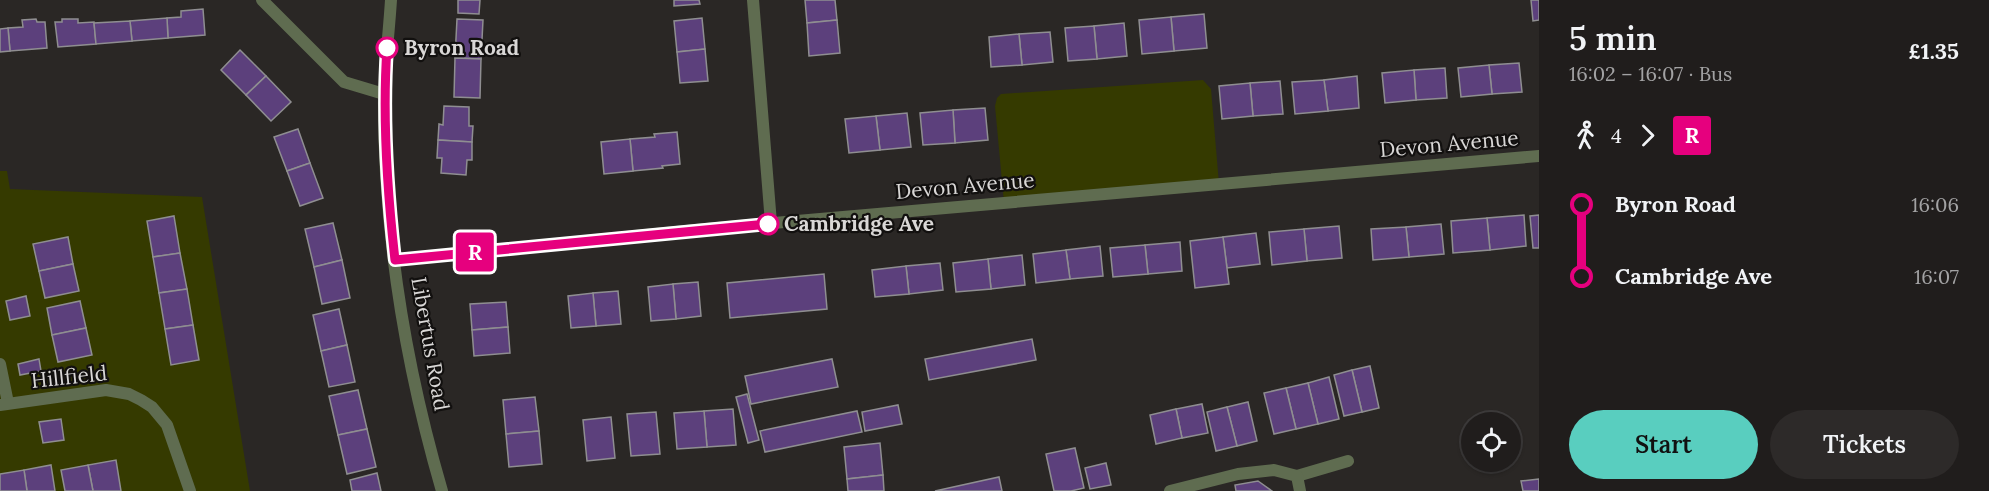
<!DOCTYPE html>
<html lang="en">
<head>
<meta charset="utf-8">
<style>
	:root { --surface:#201d1c; --page:#2d2a29; --text:#f1f3f6; --muted:#a2a2a3; --line:#3d3b3b; --accent:#59cebf }
	body { margin:0; font-family:Lora,serif; background:var(--page); color:var(--text); height:100vh; display:flex; flex-direction:column; font-size:22px; white-space:nowrap }
	* { box-sizing:border-box; margin:0 }
	p { font-size:20px; color:var(--muted) }
	.icon { flex:none; width:33px; height:33px; fill:none; stroke:currentColor; stroke-width:2; stroke-linecap:round; stroke-linejoin:round }
	.map { position:relative; flex:1; overflow:hidden }
	.panel { display:flex; flex-direction:column; background:var(--surface); width:450px }
	.panel>* { flex:none }
	.badge { padding:0 12px; border-radius:4px; font-size:21px; line-height:39px }
	.fabs { position:absolute; left:1461px; top:412px; display:grid; gap:12px }
	.fabs a { display:grid; place-items:center; width:60px; height:60px; border-radius:50%; background:var(--surface); box-shadow:0 2px 4px #0004,0 0 0 2px var(--line); font-size:30px }
	.map>.badge { position:absolute; translate:-50% -50%; box-shadow:0 0 0 3px #fff }
	.legs { display:flex; align-items:center; gap:9px; height:66px; padding:0 30px; font-size:20px }
	.legs p { margin-inline-start:auto }
	.overview { display:flex; align-items:center; justify-content:space-between; height:102px; padding:0 30px }
	h1 { font-size:33px; font-weight:600; line-height:45px }
	.primary-button { display:flex; gap:12px; margin-top:auto; padding:12px 30px }
	.primary-button a { flex:1; height:69px; border-radius:36px; background:var(--accent); color:#111; font-size:24px; font-weight:600; line-height:69px; text-align:center }
	.primary-button a+a { background:var(--page); color:var(--text) }
	ul { padding:0 30px; list-style:none }
	li { display:flex; align-items:center; gap:21px; height:72px; font-size:22px }
	li i { display:grid; place-items:center; width:9px; height:100%; margin:0 8px; background:currentColor }
	li i::after { content:''; width:15px; height:15px; margin:-8px; border:4px solid; border-radius:50%; background:var(--surface) }
	li p { margin-inline-start:auto }
	li:first-child i { background:linear-gradient(#0000 50%,currentColor 0) }
	li:last-child i { background:linear-gradient(currentColor 50%,#0000 0) }
	main { display:flex; flex:1; min-height:0 }
	.map>svg:first-child { display:block }
	.green { fill:#353a00 }
	.building { fill:#5c407c; stroke:#8f8e91; stroke-width:1.5 }
	.lines { fill:none; stroke-linecap:round; stroke-linejoin:round }
	.minor { stroke:#5f6c50; stroke-width:12 }
	.tertiary { stroke:#5f6c50; stroke-width:12 }
	.line-1-casing { stroke:#fff; stroke-width:14 }
	.line-1 { stroke:#e6007e; stroke-width:9 }
	.stop-1-dot { fill:#fff; stroke:#e6007e; stroke-width:3 }
	.labels { text-anchor:middle; stroke-width:4.5; stroke-linejoin:round; paint-order:stroke }
	.stop-label { font-size:21px; font-weight:bold; fill:#d9d7d6; stroke:#12100f; text-anchor:start }
	.street-label { font-size:21px; fill:#d9d7d6; stroke:#12100f }
</style>
</head>
<body>
<main>
<div class="map">
<svg width="1539" height="491" viewBox="0 0 1539 491">
	<rect width="100%" height="100%" fill="#2a2725"/>
	<g class="green">
		<polygon points="1203,80 1211,89 1219,184 1004,203 995,106 997,98 1001,94"/>
		<polygon points="0,171 7,171 10,189 202,197 250,491 0,491"/>
	</g>
	<g class="building">
		<polygon points="458,0 480,0 479,14 458,13"/>
		<polygon points="674,0 699,0 700,4 674,6"/>
		<polygon points="805,0 835,0 837,20 807,23"/>
		<polygon points="1531,0 1539,0 1539,20 1533,21"/>
		<polygon points="203,9 205,35 168,38 167,18 181,17 181,11"/>
		<polygon points="1204,14 1207,48 1174,51 1171,17"/>
		<polygon points="1171,17 1174,51 1142,54 1139,20"/>
		<polygon points="167,18 168,38 132,41 130,21"/>
		<polygon points="702,18 705,49 677,52 674,21"/>
		<polygon points="36,19 37,22 45,22 47,48 10,51 8,28 23,27 22,20"/>
		<polygon points="62,19 78,19 78,23 94,22 96,44 58,47 55,22 62,22"/>
		<polygon points="457,19 483,20 481,59 455,58"/>
		<polygon points="837,20 840,53 809,56 807,23"/>
		<polygon points="130,21 132,41 96,44 94,23"/>
		<polygon points="1124,23 1127,56 1097,59 1094,26"/>
		<polygon points="1094,26 1097,59 1068,61 1065,28"/>
		<polygon points="8,28 10,51 0,52 0,29"/>
		<polygon points="1050,32 1053,62 1022,65 1019,34"/>
		<polygon points="1019,34 1022,65 991,67 989,37"/>
		<polygon points="705,49 708,81 680,83 677,52"/>
		<polygon points="240,50 266,76 246,95 221,70"/>
		<polygon points="455,58 481,59 480,98 454,97"/>
		<polygon points="1519,63 1522,92 1492,94 1489,65"/>
		<polygon points="1489,65 1492,94 1461,97 1458,68"/>
		<polygon points="1445,68 1447,98 1416,100 1414,70"/>
		<polygon points="1414,70 1416,100 1385,103 1382,73"/>
		<polygon points="266,76 291,102 271,121 246,95"/>
		<polygon points="1357,76 1359,108 1328,111 1324,80"/>
		<polygon points="1324,80 1328,111 1295,114 1292,82"/>
		<polygon points="1280,81 1283,114 1253,116 1250,83"/>
		<polygon points="1250,83 1253,116 1222,119 1219,86"/>
		<polygon points="444,106 469,107 469,126 473,126 472,142 438,140 439,124 443,125"/>
		<polygon points="985,108 988,140 955,143 953,110"/>
		<polygon points="953,110 955,143 923,145 920,113"/>
		<polygon points="907,113 911,147 880,150 876,116"/>
		<polygon points="876,116 880,150 849,153 845,119"/>
		<polygon points="298,129 310,163 287,171 274,137"/>
		<polygon points="677,132 680,164 662,166 663,168 633,171 630,139 655,137 654,134"/>
		<polygon points="630,139 633,171 604,174 601,142"/>
		<polygon points="438,140 472,142 472,160 467,160 466,175 441,173 442,158 437,158"/>
		<polygon points="310,163 323,198 300,206 287,171"/>
		<polygon points="1524,215 1526,246 1490,250 1487,218"/>
		<polygon points="1539,215 1539,248 1533,248 1530,216"/>
		<polygon points="174,216 180,253 153,257 147,221"/>
		<polygon points="1487,218 1490,250 1453,253 1451,221"/>
		<polygon points="333,223 342,260 314,267 305,229"/>
		<polygon points="1441,224 1444,254 1409,257 1406,227"/>
		<polygon points="1339,226 1342,258 1307,261 1304,229"/>
		<polygon points="1406,227 1409,257 1373,260 1371,229"/>
		<polygon points="1304,229 1307,261 1272,265 1269,232"/>
		<polygon points="1256,233 1260,264 1227,268 1223,237"/>
		<polygon points="68,237 73,264 39,271 33,244"/>
		<polygon points="1223,237 1229,284 1195,288 1190,241"/>
		<polygon points="1180,242 1182,271 1148,274 1145,245"/>
		<polygon points="1145,245 1148,274 1113,277 1110,248"/>
		<polygon points="1100,246 1103,276 1070,279 1066,250"/>
		<polygon points="1066,250 1070,279 1036,283 1033,254"/>
		<polygon points="180,253 187,289 159,293 153,257"/>
		<polygon points="1022,255 1025,285 991,289 988,259"/>
		<polygon points="988,259 991,289 956,292 953,263"/>
		<polygon points="342,260 350,298 322,304 314,267"/>
		<polygon points="940,263 943,290 909,294 906,266"/>
		<polygon points="73,264 79,291 45,298 39,271"/>
		<polygon points="906,266 909,294 875,297 872,270"/>
		<polygon points="824,274 827,309 730,318 727,283"/>
		<polygon points="698,282 701,316 676,319 673,284"/>
		<polygon points="673,284 676,319 651,321 648,287"/>
		<polygon points="187,289 193,325 165,329 159,293"/>
		<polygon points="618,291 621,324 596,326 593,293"/>
		<polygon points="593,293 596,326 571,328 568,296"/>
		<polygon points="26,296 30,316 10,320 6,301"/>
		<polygon points="80,301 86,328 52,335 47,308"/>
		<polygon points="506,302 508,327 472,330 470,304"/>
		<polygon points="339,309 347,345 321,351 313,315"/>
		<polygon points="193,325 199,360 171,365 165,329"/>
		<polygon points="508,327 510,353 474,356 472,330"/>
		<polygon points="86,328 92,355 58,362 52,335"/>
		<polygon points="1032,339 1036,360 929,380 925,359"/>
		<polygon points="347,345 355,382 329,387 321,351"/>
		<polygon points="39,359 41,371 20,375 18,364"/>
		<polygon points="832,359 838,387 751,404 745,376"/>
		<polygon points="1370,366 1379,408 1362,412 1352,370"/>
		<polygon points="1352,370 1362,412 1344,416 1334,375"/>
		<polygon points="1329,377 1339,419 1318,424 1308,383"/>
		<polygon points="1308,383 1318,424 1296,429 1286,388"/>
		<polygon points="1286,388 1296,429 1274,434 1264,393"/>
		<polygon points="358,390 367,429 338,435 329,396"/>
		<polygon points="747,394 759,440 748,443 736,397"/>
		<polygon points="535,397 539,431 506,434 503,400"/>
		<polygon points="1248,402 1257,441 1237,446 1227,407"/>
		<polygon points="1202,404 1208,433 1182,438 1176,409"/>
		<polygon points="898,405 902,424 865,431 862,412"/>
		<polygon points="1227,407 1237,446 1216,451 1207,412"/>
		<polygon points="733,409 736,445 707,447 704,411"/>
		<polygon points="1176,409 1182,438 1156,444 1150,415"/>
		<polygon points="704,411 707,447 677,449 674,413"/>
		<polygon points="857,411 862,432 765,452 760,431"/>
		<polygon points="656,412 660,454 631,456 627,414"/>
		<polygon points="611,417 615,458 587,461 583,420"/>
		<polygon points="61,419 64,440 43,443 39,422"/>
		<polygon points="367,429 376,467 347,474 338,435"/>
		<polygon points="539,431 542,464 509,467 506,434"/>
		<polygon points="880,443 883,475 847,479 844,447"/>
		<polygon points="1075,448 1084,488 1071,491 1054,491 1046,454"/>
		<polygon points="116,460 121,491 93,491 88,465"/>
		<polygon points="1106,463 1111,485 1090,489 1085,468"/>
		<polygon points="51,465 55,491 27,491 24,470"/>
		<polygon points="88,465 93,491 65,491 61,470"/>
		<polygon points="24,470 27,491 0,491 0,474"/>
		<polygon points="377,473 381,491 352,491 350,480"/>
		<polygon points="883,475 884,491 848,491 847,479"/>
		<polygon points="999,477 1002,491 935,491"/>
		<polygon points="1539,479 1539,491 1523,491 1521,481"/>
		<polygon points="1258,481 1272,491 1236,491 1235,485"/>
	</g>
	<g class="lines">
		<g class="minor">
			<polyline points="262,0 344,82 384,94"/>
			<polyline points="753,0 771,223"/>
			<polyline points="395,260 706,229 1539,156"/>
			<polyline points="0,364 8,403"/>
			<polyline points="0,405 106,390 129,394 141,400 152,407 167,425 190,491"/>
			<polyline points="1297,476 1348,461"/>
			<polyline points="1170,491 1238,474 1274,470 1297,476 1300,491"/>
		</g>
		<path class="tertiary" d="M391 0C389 32 385 64 384 95 383 228 405 364 442 491"/>
	</g>
	<g class="lines">
		<defs>
			<path id="line-1" d="M387 48C382 119 387 189 395 260L768 224"/>
		</defs>
		<use href="#line-1" class="line-1-casing"/>
		<use href="#line-1" class="line-1"/>
	</g>
	<g class="stop-1-dot">
		<circle cx="387" cy="48" r="10"/>
		<circle cx="768" cy="224" r="10"/>
	</g>
	<g class="labels">
		<g class="stop-label">
			<text x="404" y="55">Byron Road</text>
			<text x="784" y="231">Cambridge Ave</text>
		</g>
		<g class="street-label">
			<text transform="translate(1449 144) rotate(-5)" y="7">Devon Avenue</text>
			<text transform="translate(965 186) rotate(-5)" y="7">Devon Avenue</text>
			<text transform="translate(430 344) rotate(80)" y="7">Libertus Road</text>
			<text transform="translate(69 377) rotate(-6)" y="7">Hillfield</text>
		</g>
	</g>
</svg>
<div class="fabs">
<a><svg class="icon" aria-label="locate" viewBox="0 0 24 24"><circle cx="12" cy="12" r="6"/><path d="M12 2v4M12 18v4M2 12h4M18 12h4"/></svg></a>
</div>
<b class="badge" style="left:475px;top:252px;background:#e6007e;color:#fff">R</b>
</div>
<section class="panel">
<div class="overview"><div><h1>5 min</h1><p>16:02 – 16:07 · Bus</p></div><b>£1.35</b></div>
<div class="legs"><svg class="icon" aria-label="walk" viewBox="0 0 24 24"><circle cx="13" cy="4" r="2"/><path d="M13 8l-2 6 4 7M11 14l-3 7M7 12l3-4h3l4 4"/></svg>4<svg class="icon" aria-label="forward" viewBox="0 0 24 24"><path d="M9 5l7 7-7 7"/></svg><b class="badge" style="background:#e6007e;color:#fff">R</b></div>
<ul>
<li><i style="color:#e6007e"></i><b>Byron Road</b><p>16:06</p></li>
<li><i style="color:#e6007e"></i><b>Cambridge Ave</b><p>16:07</p></li>
</ul>
<div class="primary-button"><a>Start</a><a>Tickets</a></div>
</section>
</main>
</body>
</html>
